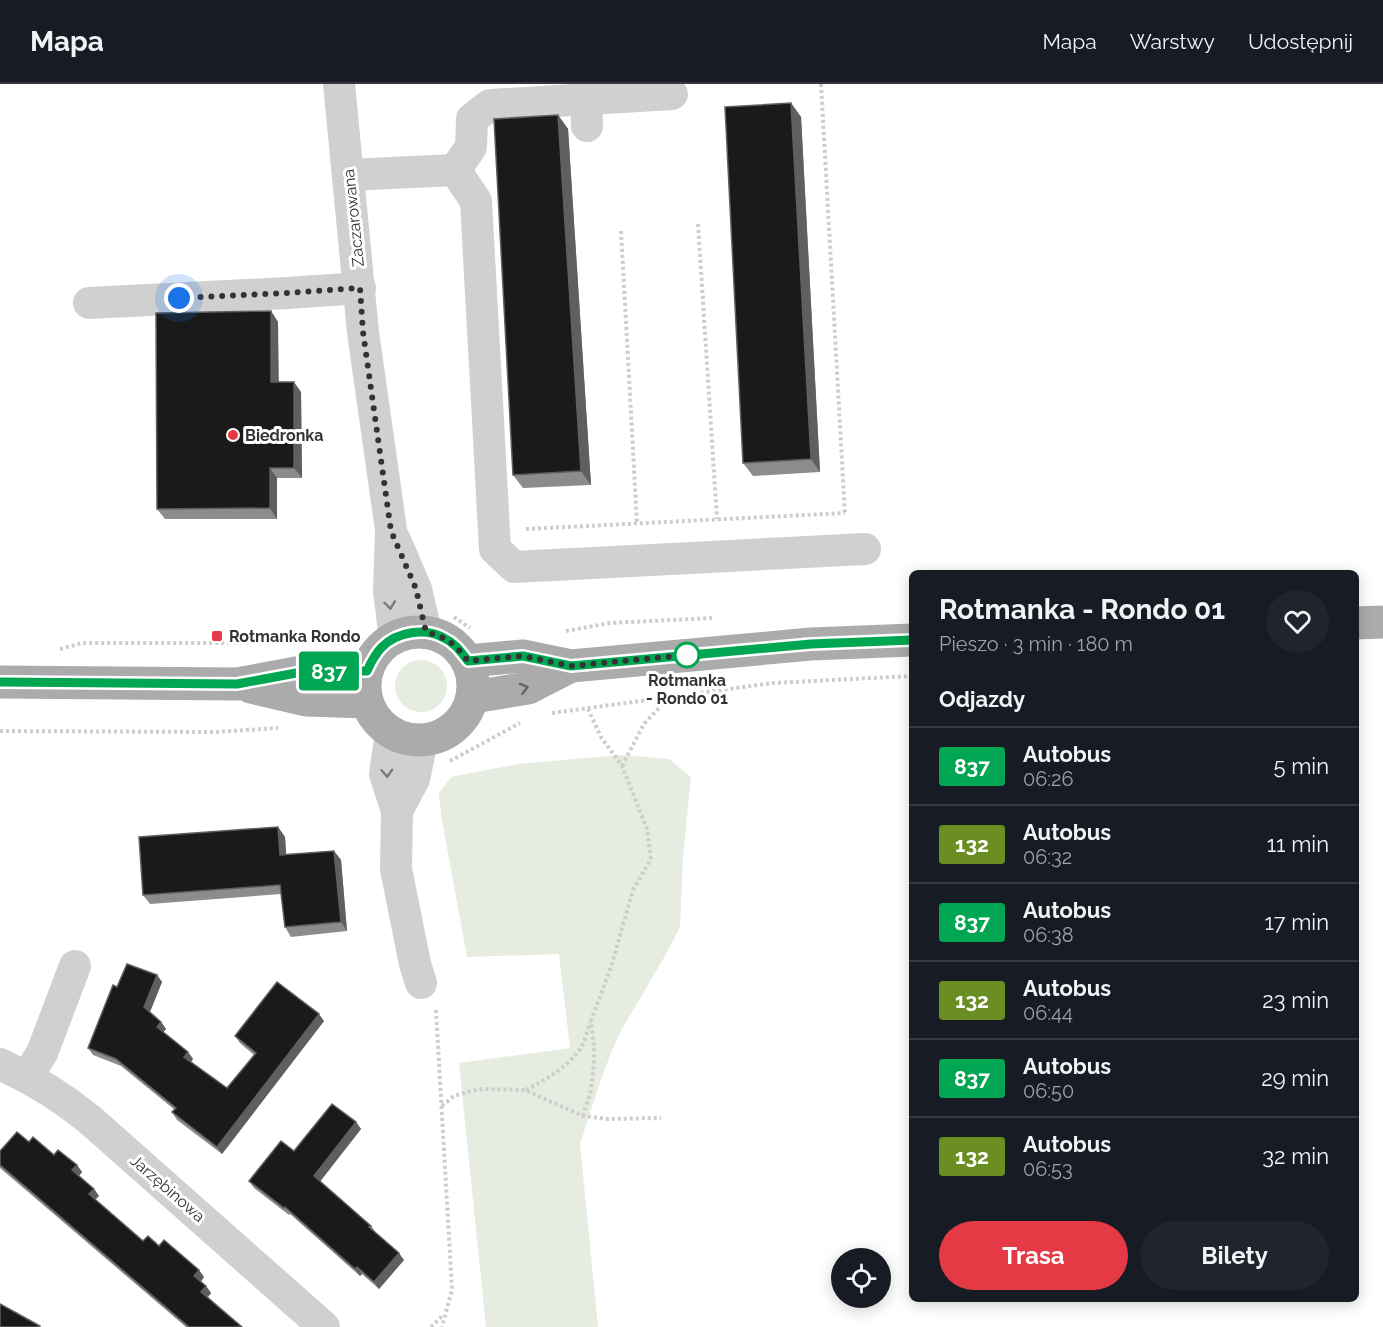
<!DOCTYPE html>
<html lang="pl">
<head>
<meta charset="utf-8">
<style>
	:root { --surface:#171b24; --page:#20242c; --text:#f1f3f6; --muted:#9ea1a6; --line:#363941; --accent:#e63946 }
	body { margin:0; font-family:Raleway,sans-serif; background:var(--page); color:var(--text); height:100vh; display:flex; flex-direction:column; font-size:22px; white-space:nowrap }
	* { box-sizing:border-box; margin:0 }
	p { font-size:20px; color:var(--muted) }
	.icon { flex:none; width:33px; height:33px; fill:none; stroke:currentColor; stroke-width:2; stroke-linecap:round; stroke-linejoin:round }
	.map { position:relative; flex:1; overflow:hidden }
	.details { position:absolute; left:909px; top:486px; width:450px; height:732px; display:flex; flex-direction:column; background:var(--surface); border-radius:9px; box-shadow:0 3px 15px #0003 }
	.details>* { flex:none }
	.badge { padding:0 12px; border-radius:4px; font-size:21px; line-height:39px }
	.tools { position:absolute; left:831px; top:1164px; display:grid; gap:12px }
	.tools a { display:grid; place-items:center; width:60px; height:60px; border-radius:50%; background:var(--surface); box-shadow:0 3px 15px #0003; font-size:30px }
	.you { position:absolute; width:30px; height:30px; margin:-15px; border:4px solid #fff; border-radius:50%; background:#1a73e8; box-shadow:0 0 0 9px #1a73e833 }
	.map>.badge { position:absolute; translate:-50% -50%; box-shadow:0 0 0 3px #fff }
	h2 { padding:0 30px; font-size:22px; line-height:54px }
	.round { display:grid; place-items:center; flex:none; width:63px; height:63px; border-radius:32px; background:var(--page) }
	.summary { display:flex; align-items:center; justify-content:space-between; height:102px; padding:0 30px }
	h1 { font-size:28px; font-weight:700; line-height:45px }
	.button { display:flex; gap:12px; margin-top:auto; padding:12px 30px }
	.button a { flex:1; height:69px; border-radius:36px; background:var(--accent); color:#fff; font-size:24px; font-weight:700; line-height:69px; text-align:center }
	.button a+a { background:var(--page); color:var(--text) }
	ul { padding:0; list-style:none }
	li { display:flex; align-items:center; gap:18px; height:78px; padding:0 30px; border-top:2px solid var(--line) }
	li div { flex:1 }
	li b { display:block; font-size:22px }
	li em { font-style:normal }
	li .badge { min-width:66px; font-weight:700; text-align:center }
	header { display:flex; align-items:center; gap:36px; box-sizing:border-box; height:84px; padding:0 30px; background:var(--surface); border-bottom:2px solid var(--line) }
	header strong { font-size:28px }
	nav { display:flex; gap:33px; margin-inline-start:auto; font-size:21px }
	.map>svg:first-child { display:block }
	.green { fill:#e6ecdf }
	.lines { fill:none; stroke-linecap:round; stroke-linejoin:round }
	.path { stroke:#cdcdcd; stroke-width:4; stroke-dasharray:3 3; stroke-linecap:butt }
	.minor { stroke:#d0d0d0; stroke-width:32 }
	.major { stroke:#ababab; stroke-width:33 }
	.wall { fill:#8c8c8c }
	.shaded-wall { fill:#5f5f5f }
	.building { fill:#1a1a1a; stroke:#5f5f5f; stroke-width:1.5 }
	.oneway { stroke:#7a7a7a }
	.oneway2 { stroke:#636363 }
	.line-casing { stroke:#fff; stroke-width:14 }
	.line { stroke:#00a651; stroke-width:9 }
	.walk { stroke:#333; stroke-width:6; stroke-dasharray:0 10.8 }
	.poi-dot { fill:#e63946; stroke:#fff; stroke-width:2 }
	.stop-dot { fill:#fff; stroke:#00a651; stroke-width:3 }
	.labels { text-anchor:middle; stroke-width:6; stroke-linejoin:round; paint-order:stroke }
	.street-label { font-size:16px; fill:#333; stroke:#fff }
	.poi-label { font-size:16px; font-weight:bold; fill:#333; stroke:#fff; text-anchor:start }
	.stop-label { font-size:16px; font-weight:bold; fill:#333; stroke:#fff }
</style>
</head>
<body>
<header>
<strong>Mapa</strong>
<nav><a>Mapa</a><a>Warstwy</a><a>Udostępnij</a></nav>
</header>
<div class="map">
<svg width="1383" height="1243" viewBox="0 0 1383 1243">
	<rect width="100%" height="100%" fill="#fff"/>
	<g class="green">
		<circle cx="421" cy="602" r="26"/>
		<polygon points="620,671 669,675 691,693 683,772 680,843 665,872 622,945 612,966 598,1004 580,1060 598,1243 486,1243 459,979 570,964 559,870 467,873 441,731 439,709 451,693 518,680"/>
	</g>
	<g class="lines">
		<g class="path">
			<polyline points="821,0 845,431"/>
			<polyline points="698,140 717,435"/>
			<polyline points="621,147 637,439"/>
			<polyline points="526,445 845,429"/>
			<polyline points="454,533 470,544"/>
			<polyline points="566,547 610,539 713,534"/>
			<polyline points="60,565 82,559 270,559"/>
			<polyline points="552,629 773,599 912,592"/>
			<polyline points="0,647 216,648 278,644"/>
			<polyline points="450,677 520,639"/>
			<polyline points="622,682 644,640 668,614"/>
			<polyline points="436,926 452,1206 442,1243"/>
			<path d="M526 1006C546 995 566 985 580 965 585 958 587 947 590 938"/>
			<polyline points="442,1022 454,1012 471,1007 484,1005 525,1006 583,1032 607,1035 661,1034"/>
			<polyline points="583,1032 591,1006 594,978 594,963 591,937 611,883 633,806 651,775 647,745 622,682 601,653 588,625"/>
			<polyline points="431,1243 443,1231"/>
		</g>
		<g class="minor">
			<polyline points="339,0 363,248 391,446 389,508 395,554"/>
			<polyline points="586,15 587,42"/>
			<polyline points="455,86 471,63 472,35 490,21 672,10"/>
			<polyline points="348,91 455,86 476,117 495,465 514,483 865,465"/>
			<polyline points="89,219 288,209 360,204"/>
			<polyline points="395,456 416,505 426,548"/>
			<polyline points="391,649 385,690 397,727 396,785 415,880 421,899"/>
			<polyline points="397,727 414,695 422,657"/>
			<path d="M0 980C33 995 61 1012 89 1035L324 1243"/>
			<polyline points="27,993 42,969 75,882"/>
		</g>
		<g class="major">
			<polyline points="1356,539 1383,538"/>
			<circle cx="419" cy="602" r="54"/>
			<polyline points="468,577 523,572 571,582 811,560 912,556"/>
			<polyline points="0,598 237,600 307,587 367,587"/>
			<polyline points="251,603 306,616 367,618"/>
			<polyline points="473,613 528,604 571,582"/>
		</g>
	</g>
	<g class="wall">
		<polygon points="791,19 801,33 820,388 753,392 743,379"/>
		<polygon points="558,31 568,45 591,401 523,404 513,391"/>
		<polygon points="271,227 278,238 278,298 301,308 302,394 277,394 277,435 165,435 157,425"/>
		<polygon points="278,743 285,753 286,771 334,767 341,776 347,847 291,853 285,843 281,810 150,820 143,811"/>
		<polygon points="157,891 162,898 150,928 161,938 166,945 163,948 188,968 193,975 191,978 227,1004 254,971 240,959 235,952 324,937 222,1070 177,1036 172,1028 175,1026 121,982 93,971 88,964"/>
		<polygon points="356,1038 361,1045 320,1097 371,1142 376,1149 404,1176 379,1205 362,1190 360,1192 290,1130 289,1131 254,1104 249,1097 294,1067"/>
		<polygon points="29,1058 77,1081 82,1088 79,1092 94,1105 99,1112 95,1115 143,1157 159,1162 199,1186 204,1193 201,1198 206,1202 211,1209 208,1213 242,1243 186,1243 0,1084 0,1067"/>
	</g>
	<g class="shaded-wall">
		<polygon points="791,19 801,33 820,388 811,375"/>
		<polygon points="558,31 568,45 591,401 581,387"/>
		<polygon points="271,227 278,238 279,309 271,298"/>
		<polygon points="294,298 301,308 302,394 294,384"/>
		<polygon points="270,384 277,394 277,435 270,424"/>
		<polygon points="278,743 285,753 287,781 280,771"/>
		<polygon points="334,767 341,776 347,847 341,838"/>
		<polygon points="157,891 162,898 149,930 144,923"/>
		<polygon points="319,930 324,937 222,1070 217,1063"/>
		<polygon points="161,938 166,945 162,950 157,943"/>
		<polygon points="188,968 193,975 189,980 184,973"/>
		<polygon points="356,1038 361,1045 319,1099 314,1092"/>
		<polygon points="77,1081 82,1088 77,1094 72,1086"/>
		<polygon points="94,1105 99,1112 94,1117 89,1110"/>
		<polygon points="399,1169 404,1176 379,1205 374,1198"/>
		<polygon points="357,1183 362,1190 360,1192 355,1185"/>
		<polygon points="199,1186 204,1193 199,1199 194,1192"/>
		<polygon points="206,1202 211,1209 206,1215 201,1208"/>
	</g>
	<g class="building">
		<polygon points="791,19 811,375 743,379 725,23"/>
		<polygon points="558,31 581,387 513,391 494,35"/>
		<polygon points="271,227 271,298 294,298 294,384 270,384 270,424 157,425 156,229"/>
		<polygon points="278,743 280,771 334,767 341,838 285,843 280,801 143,811 139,753"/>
		<polygon points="127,880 157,891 144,923 161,938 157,943 188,968 184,973 227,1004 256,969 235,952 277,898 319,930 217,1063 172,1028 176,1024 116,975 88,964 113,901 117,903"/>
		<polygon points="332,1020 356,1038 314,1092 371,1142 369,1143 399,1169 374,1198 357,1183 355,1185 285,1123 284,1124 249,1097 281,1057 294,1067"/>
		<polygon points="17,1048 29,1058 33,1053 54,1071 58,1066 77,1081 72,1086 94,1105 89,1110 143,1157 148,1152 159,1162 164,1156 199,1186 194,1192 206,1202 201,1208 242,1243 189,1243 0,1081 0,1067"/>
		<polygon points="0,1220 40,1242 39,1243 0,1243"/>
	</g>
	<defs><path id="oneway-chevron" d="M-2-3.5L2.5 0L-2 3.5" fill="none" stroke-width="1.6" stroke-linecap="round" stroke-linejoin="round" transform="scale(1.5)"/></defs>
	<g class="oneway">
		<use href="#oneway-chevron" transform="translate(390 521) rotate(82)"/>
		<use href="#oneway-chevron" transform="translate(387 689) rotate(87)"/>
	</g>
	<use class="oneway2" href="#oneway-chevron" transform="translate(524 604) rotate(-14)"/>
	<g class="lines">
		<defs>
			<path id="line" d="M0 598 237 600 307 587H367C371 578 375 570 382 563 397 548 425 543 444 554 455 559 461 568 468 577L523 572 571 582 811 560 912 556"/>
		</defs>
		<use href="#line" class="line-casing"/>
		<use href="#line" class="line"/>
		<path class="walk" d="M179 214 288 209 360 204 363 248 391 447 416 505 426 548C448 554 454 559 468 577L523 572 571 582 687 571"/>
	</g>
	<g class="poi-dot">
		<circle cx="233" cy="351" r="6"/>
		<rect x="211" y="546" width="12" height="12" rx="3"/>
	</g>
	<circle class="stop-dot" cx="687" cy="571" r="12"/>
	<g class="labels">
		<g class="street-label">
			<text transform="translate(353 134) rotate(-96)" y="6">Zaczarowana</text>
			<text transform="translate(168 1104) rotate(41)" y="6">Jarzębinowa</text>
		</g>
		<g class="poi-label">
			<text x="245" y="357">Biedronka</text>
			<text x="229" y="558">Rotmanka Rondo</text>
		</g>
		<g class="stop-label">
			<text x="687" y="602">Rotmanka<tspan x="687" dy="18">- Rondo 01</tspan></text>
		</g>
	</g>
</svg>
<div class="tools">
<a><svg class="icon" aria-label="locate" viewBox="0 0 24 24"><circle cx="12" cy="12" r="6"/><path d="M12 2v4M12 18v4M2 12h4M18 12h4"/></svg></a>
</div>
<div class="you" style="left:179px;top:214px"></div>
<b class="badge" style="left:329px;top:587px;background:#00a651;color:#fff">837</b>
<section class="details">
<div class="summary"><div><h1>Rotmanka - Rondo 01</h1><p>Pieszo · 3 min · 180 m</p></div><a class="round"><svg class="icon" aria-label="heart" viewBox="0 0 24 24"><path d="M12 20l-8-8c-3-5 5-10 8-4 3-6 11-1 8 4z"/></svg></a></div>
<h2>Odjazdy</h2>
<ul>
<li><span class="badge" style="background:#00a651;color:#fff">837</span><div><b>Autobus</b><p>06:26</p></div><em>5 min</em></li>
<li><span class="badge" style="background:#6b8e23;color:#fff">132</span><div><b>Autobus</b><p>06:32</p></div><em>11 min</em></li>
<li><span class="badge" style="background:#00a651;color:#fff">837</span><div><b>Autobus</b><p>06:38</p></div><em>17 min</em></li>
<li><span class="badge" style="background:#6b8e23;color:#fff">132</span><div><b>Autobus</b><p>06:44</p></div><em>23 min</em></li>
<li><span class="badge" style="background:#00a651;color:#fff">837</span><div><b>Autobus</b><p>06:50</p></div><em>29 min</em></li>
<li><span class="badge" style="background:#6b8e23;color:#fff">132</span><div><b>Autobus</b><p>06:53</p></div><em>32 min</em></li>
</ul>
<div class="button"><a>Trasa</a><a>Bilety</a></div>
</section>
</div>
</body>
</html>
